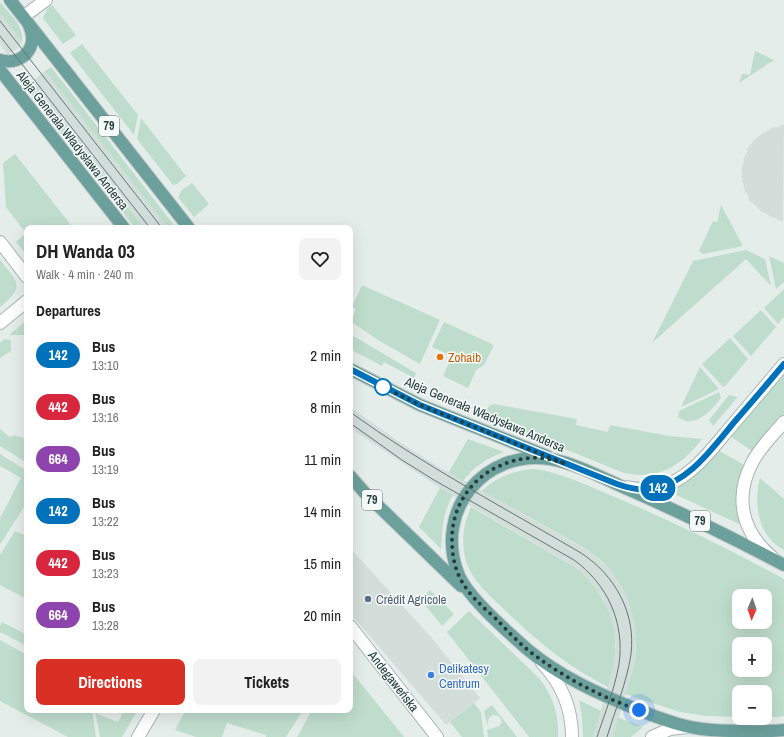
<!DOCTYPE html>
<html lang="en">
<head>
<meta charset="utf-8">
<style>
	:root { --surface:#fff; --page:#f2f2f2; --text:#222; --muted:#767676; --accent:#d93025 }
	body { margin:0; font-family:"Archivo Narrow",sans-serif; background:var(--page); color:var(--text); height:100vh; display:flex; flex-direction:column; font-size:15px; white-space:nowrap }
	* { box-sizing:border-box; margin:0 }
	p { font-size:13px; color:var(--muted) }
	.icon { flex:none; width:22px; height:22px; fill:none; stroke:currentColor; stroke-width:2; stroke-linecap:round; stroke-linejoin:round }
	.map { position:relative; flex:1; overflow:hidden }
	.sheet { position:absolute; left:24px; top:225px; width:329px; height:488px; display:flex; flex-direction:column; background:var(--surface); border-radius:8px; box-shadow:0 4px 16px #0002 }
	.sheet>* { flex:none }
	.badge { padding:0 8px; border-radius:13px; font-size:14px; line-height:26px }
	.needle { width:26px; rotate:182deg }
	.tools { position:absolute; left:732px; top:589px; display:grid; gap:8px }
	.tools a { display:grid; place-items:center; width:40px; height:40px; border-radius:8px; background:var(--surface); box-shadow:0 4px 16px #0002; font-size:20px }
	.you { position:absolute; width:20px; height:20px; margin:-10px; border:3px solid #fff; border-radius:50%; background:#1a73e8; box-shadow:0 0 0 6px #1a73e833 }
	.map>.badge { position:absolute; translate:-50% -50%; box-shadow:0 0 0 2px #fff }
	h2 { padding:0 12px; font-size:15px; line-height:36px }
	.round { display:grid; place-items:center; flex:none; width:42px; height:42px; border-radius:8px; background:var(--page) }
	.summary { display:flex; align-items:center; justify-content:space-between; height:68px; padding:0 12px }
	h1 { font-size:19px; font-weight:800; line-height:30px }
	.cta { display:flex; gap:8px; margin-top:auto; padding:8px 12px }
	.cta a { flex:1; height:46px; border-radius:8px; background:var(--accent); color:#fff; font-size:16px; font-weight:800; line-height:46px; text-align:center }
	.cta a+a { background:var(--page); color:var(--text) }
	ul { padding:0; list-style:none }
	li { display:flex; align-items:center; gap:12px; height:52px; padding:0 12px }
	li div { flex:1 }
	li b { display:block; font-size:15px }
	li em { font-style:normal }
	li .badge { min-width:44px; font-weight:700; text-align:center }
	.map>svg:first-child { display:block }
	.built { fill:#d3ddda }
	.green { fill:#bfddcc; fill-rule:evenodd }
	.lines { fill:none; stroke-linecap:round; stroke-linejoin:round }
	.minor-casing { stroke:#a8b5b3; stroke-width:14 }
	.major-casing { stroke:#c2c9c8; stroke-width:14 }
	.minor { stroke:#fff; stroke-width:12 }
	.major { stroke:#6ca09c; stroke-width:12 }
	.tram { stroke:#5f7977; stroke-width:1 }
	.line-casing { stroke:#fff; stroke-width:9 }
	.line { stroke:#0072bc; stroke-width:6 }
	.walk { stroke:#253e3c; stroke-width:4; stroke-dasharray:0 7.2 }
	.food-dot { fill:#e8710a; stroke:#f5faf8; stroke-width:1.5 }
	.stop-dot { fill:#fff; stroke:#0072bc; stroke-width:2 }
	.service-dot { fill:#5c6f8a; stroke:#f5faf8; stroke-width:1.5 }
	.shop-dot { fill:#3f7fe0; stroke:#f5faf8; stroke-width:1.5 }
	.labels { text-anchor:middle; stroke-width:3; stroke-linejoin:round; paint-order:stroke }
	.shield { fill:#f5faf8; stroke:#637674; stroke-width:1 }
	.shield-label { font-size:12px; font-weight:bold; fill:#253e3c }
	.street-label { font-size:13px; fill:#253e3c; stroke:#f5faf8 }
	.food-label { font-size:13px; fill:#c56008; stroke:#f5faf8; text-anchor:start }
	.service-label { font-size:13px; fill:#4e5e75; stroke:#f5faf8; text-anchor:start }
	.shop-label { font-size:13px; fill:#366cbe; stroke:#f5faf8; text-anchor:start }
</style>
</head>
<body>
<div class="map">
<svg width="784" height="737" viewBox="0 0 784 737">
	<rect width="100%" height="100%" fill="#e5edeb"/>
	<g class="built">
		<polygon points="0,13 22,42 18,48 9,54 7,54 0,44"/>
		<polygon points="45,71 168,228 144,228 30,83"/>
		<polygon points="781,125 784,125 783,222 773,217 772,218 764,212 763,213 752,202 750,202 747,193 745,193 743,182 742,182 742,171 741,171 744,161 743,160 748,151 746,150 753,142 753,141 761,135 761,134 770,130 770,128 780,127"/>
		<polygon points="350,407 395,439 440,468 449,472 593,554 610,570 617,578 629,601 632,610 636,632 636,642 634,665 613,737 593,737 613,668 616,645 610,615 606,605 603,598 591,582 575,567 564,560 440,488 356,432 350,427"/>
		<polygon points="350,548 431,637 480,698 446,725 350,613"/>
	</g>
	<g class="green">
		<path d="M0 2C9 13 25 27 22 42L0 13Z"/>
		<polygon points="52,5 76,35 63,44 43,18 47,9"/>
		<polygon points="82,44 138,115 134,135 70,53"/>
		<polygon points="755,51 774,60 739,83 742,74 750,75"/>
		<polygon points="51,67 174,225 177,228 168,228 45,71"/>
		<polygon points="30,83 141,224 144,228 135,228 25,87"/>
		<polygon points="141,118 186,176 177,184 173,185 137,139"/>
		<polygon points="15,154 71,225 70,228 27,228 27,255 16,242 26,233 6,207 3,163"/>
		<polygon points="192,183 209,204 194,217 178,197 182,190"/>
		<polygon points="721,205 743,246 703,254 699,251 713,221 717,222"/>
		<polygon points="746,250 765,259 771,286 746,259 652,343 693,261"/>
		<polygon points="769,256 784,263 784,282 776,289"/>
		<path d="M0 260C18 283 26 286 0 307Z"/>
		<polygon points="362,285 440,320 420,364 378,340 350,321 350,316 353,317 356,309 352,307"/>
		<polygon points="784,289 784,317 778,324 764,308"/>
		<polygon points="761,310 776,327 751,356 733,336"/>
		<polygon points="27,320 27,335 9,335"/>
		<polygon points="444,322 494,345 484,365 476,370 468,388 443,376 452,356 432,347"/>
		<polygon points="350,334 416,373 414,378 384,362 382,366 350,349"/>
		<polygon points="730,338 748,359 725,386 723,387 702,364"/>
		<polygon points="4,339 11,340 11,351 0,358 0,343"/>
		<polygon points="700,367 719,389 681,407"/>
		<polygon points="784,372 784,414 752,451 730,436"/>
		<path d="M719 392 721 398C712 410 694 430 678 417L679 411Z"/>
		<polygon points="729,395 737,397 736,399 713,426 709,420"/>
		<path d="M494 404 577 419 576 425 608 432 610 425 669 436 702 439C681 466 660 480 624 473L483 416C486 410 487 406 494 404Z"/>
		<polygon points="0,429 8,436 12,437 13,435 27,439 27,463 0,446"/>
		<path d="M468 439 504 452C488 458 474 466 463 481L449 472Z"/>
		<polygon points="718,450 744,465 740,478 740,522 739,524 670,492 671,489 694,475"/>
		<polygon points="0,454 27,471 27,502 1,543 0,543 0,518 21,478 0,466"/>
		<path d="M532 469C559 471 585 485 610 495 670 520 727 548 784 579V716L765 718V692H739V717L707 716 680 712 625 694C628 684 632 675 634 665 642 623 627 579 593 554 581 545 567 539 554 531 530 518 506 504 482 491 496 477 513 471 532 469ZM739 596H765V622H739ZM739 644H765V670H739Z"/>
		<path d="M760 478 784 499V550C758 536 753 505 760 478Z"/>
		<path d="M440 488 453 495C442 515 443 527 441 549L419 527Z"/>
		<path d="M471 507 575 567C614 600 624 639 608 687 566 665 539 643 505 610 492 598 477 585 469 569 460 549 462 526 471 507Z"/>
		<polygon points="15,531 27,536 27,599 0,585 0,555"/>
		<polygon points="430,590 454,614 442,626 420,599"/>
		<path d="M469 611 539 678C553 696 559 715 558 737H529L447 632Z"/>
		<polygon points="2,622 27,635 27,646 0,632 0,626"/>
		<polygon points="0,640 27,655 27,710 92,710 96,737 68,737 0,701"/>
		<polygon points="350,670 404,737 297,737 312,710 350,710"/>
		<polygon points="579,700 601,711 593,737 583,737 582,717"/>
		<polygon points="474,703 481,712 484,737 462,737 450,722"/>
		<polygon points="492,705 517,737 488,737 487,730 499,726 502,722 499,716 493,715 489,718 487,725 484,711"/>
		<polygon points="95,710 99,710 97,714 118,722 124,710 137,711 122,737 100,737"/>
		<polygon points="193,710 303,710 286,737 266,737 266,735 227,723 222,737 196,737 175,730 185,711 191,713"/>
		<polygon points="618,718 619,718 643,727 631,737 613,737"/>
	</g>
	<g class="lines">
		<defs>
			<g id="minor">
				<polyline points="23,17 46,0"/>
				<polyline points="0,242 27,277"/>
				<polyline points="0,323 27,301"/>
				<path d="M627 487C641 490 654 490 667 485 696 473 714 446 734 423 751 403 767 384 784 364"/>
				<path d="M772 557C742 532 734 498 752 463 760 447 773 435 784 422"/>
				<polyline points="350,626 437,737"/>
				<path d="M542 663C562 684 572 708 572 737"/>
				<polyline points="138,737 154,710"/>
				<polyline points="652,737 670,729 687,727"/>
			</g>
			<g id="major">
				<polyline points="10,0 189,228"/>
				<path d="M0 60C23 66 39 47 29 25"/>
				<polyline points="0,70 124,228"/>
				<polyline points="350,369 420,405 547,456"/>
				<polyline points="350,476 365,493 461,586"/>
				<path d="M784 565C731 537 678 511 623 487 601 477 574 463 550 459 484 449 434 511 458 573 466 596 508 632 527 649 560 677 601 695 641 711 659 718 677 725 696 728 712 731 728 731 745 731 758 731 771 732 784 730"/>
			</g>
		</defs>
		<use href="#minor" class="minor-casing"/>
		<use href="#major" class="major-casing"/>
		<use href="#minor" class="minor"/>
		<use href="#major" class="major"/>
		<g class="tram">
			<polyline points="0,21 162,228"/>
			<polyline points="0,36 150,228"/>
			<path d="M350 412C423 465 503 507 581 553 615 575 636 613 631 654 627 682 615 710 607 737"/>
			<path d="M350 423 402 460 434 480 574 560C607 584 625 622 619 664 615 688 605 713 597 737"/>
		</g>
	</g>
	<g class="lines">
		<defs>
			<path id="line" d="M350 369 420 405 617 484C628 488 641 491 653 489 690 482 713 447 736 420 752 402 768 383 784 364"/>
		</defs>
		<use href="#line" class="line-casing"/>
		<use href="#line" class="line"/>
		<path class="walk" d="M383 387 420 405 566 464C555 460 543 457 531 458 487 461 452 494 452 539 452 552 454 568 461 580 469 595 482 606 495 618 508 631 521 646 537 657 567 679 603 698 639 710"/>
	</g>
	<circle class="food-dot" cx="440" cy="357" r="4"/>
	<circle class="stop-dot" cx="383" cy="387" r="8"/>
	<circle class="service-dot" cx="368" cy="599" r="4"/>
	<circle class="shop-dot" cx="431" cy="675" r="4"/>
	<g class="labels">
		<g class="shield">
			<rect x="99" y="116" width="20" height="20" rx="3"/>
			<rect x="362" y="490" width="20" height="20" rx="3"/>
			<rect x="690" y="511" width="20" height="20" rx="3"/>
		</g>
		<g class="shield-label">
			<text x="109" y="130">79</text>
			<text x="372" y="504">79</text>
			<text x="700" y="525">79</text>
		</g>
		<g class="street-label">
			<text transform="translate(73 140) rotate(52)" y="5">Aleja Generała Władysława Andersa</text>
			<text transform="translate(485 414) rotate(23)" y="5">Aleja Generała Władysława Andersa</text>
			<text transform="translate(394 681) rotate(52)" y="5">Andegaweńska</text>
		</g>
		<g class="food-label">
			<text x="448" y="362">Zohaib</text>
		</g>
		<g class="service-label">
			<text x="376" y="604">Crédit Agricole</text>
		</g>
		<g class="shop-label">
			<text x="439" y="673">Delikatesy<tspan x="439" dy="15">Centrum</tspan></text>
		</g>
	</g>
</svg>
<div class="tools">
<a><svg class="needle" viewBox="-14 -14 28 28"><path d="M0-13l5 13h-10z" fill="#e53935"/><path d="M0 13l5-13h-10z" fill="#767676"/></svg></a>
<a>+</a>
<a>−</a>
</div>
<div class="you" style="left:639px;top:710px"></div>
<b class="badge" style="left:658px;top:488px;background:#0072bc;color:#fff">142</b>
<section class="sheet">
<div class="summary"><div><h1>DH Wanda 03</h1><p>Walk · 4 min · 240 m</p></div><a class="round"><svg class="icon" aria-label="heart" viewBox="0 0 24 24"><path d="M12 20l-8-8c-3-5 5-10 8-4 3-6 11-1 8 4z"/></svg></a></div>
<h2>Departures</h2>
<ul>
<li><span class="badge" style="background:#0072bc;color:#fff">142</span><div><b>Bus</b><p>13:10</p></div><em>2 min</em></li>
<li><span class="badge" style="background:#d7263d;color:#fff">442</span><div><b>Bus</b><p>13:16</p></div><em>8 min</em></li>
<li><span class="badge" style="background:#8e44ad;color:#fff">664</span><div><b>Bus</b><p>13:19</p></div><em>11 min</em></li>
<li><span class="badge" style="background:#0072bc;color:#fff">142</span><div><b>Bus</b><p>13:22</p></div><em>14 min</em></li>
<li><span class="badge" style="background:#d7263d;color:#fff">442</span><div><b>Bus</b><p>13:23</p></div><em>15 min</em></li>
<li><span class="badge" style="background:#8e44ad;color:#fff">664</span><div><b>Bus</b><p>13:28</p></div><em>20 min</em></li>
</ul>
<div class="cta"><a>Directions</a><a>Tickets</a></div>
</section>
</div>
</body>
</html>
